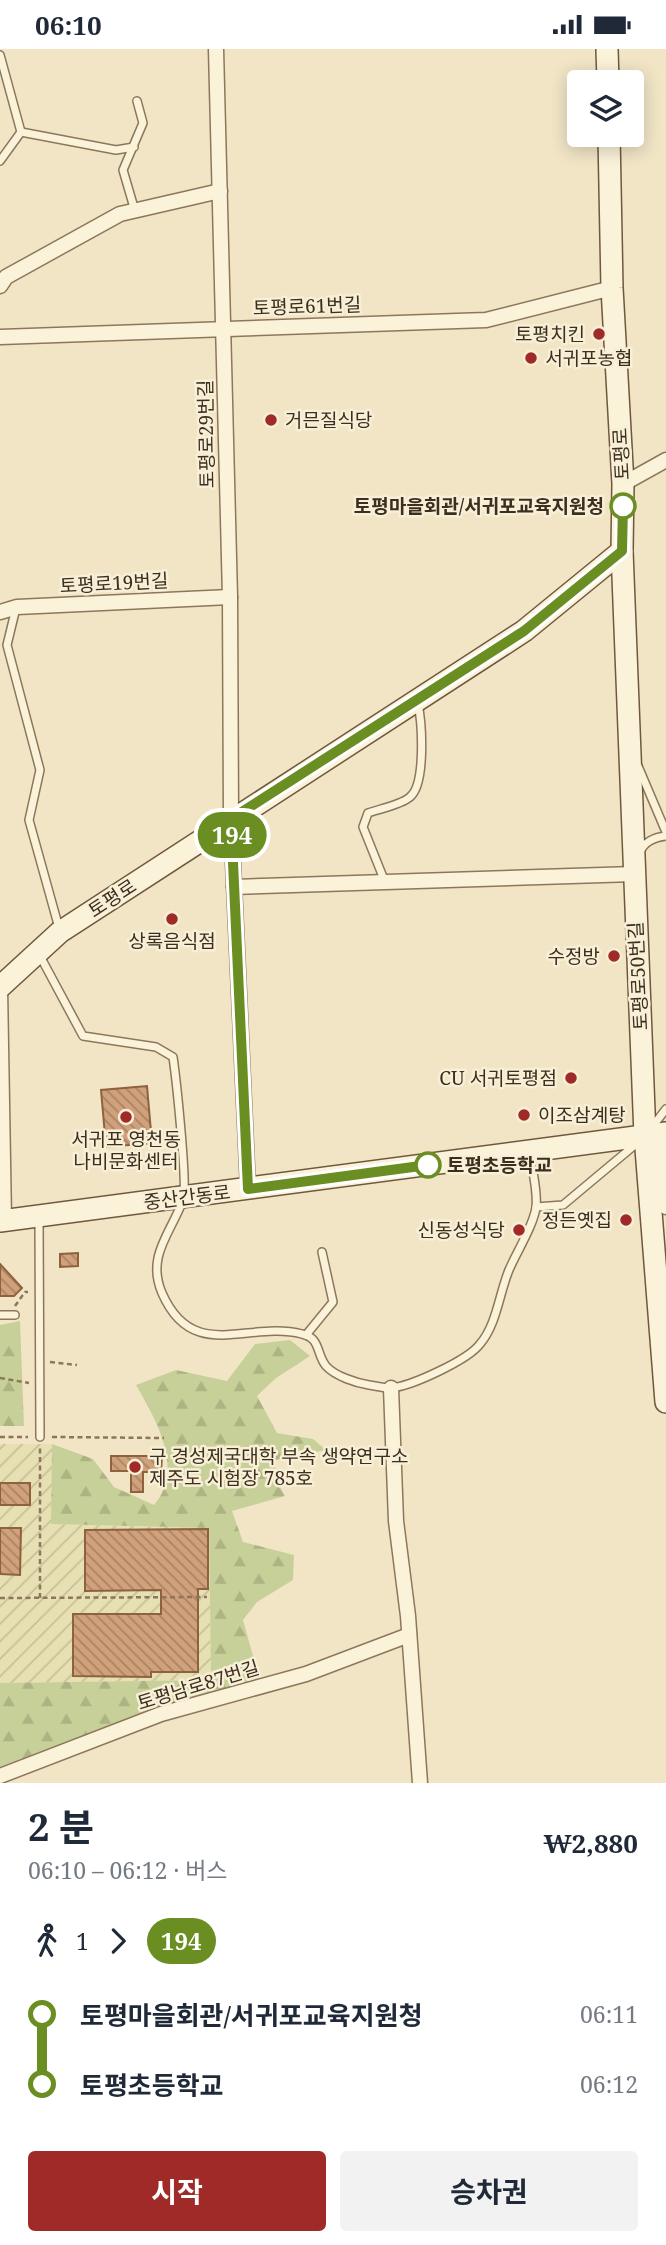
<!DOCTYPE html>
<html lang="ko">
<head>
<meta charset="utf-8">
<style>
	:root { --surface:#fff; --page:#f2f2f3; --text:#1f2937; --muted:#747a83; --accent:#a02a27 }
	body { margin:0; font-family:"Noto Serif","Noto Sans KR",serif; background:var(--page); color:var(--text); height:100vh; display:flex; flex-direction:column; font-size:26px; white-space:nowrap }
	* { box-sizing:border-box; margin:0 }
	p { font-size:23px; color:var(--muted) }
	.icon { flex:none; width:38px; height:38px; fill:none; stroke:currentColor; stroke-width:2; stroke-linecap:round; stroke-linejoin:round }
	.map { position:relative; height:1734px; overflow:hidden }
	.panel { display:flex; flex-direction:column; background:var(--surface); flex:1 }
	.panel>* { flex:none }
	.badge { padding:0 14px; border-radius:23px; font-size:24px; line-height:46px }
	.fabs { position:absolute; left:567px; top:21px; display:grid; gap:14px }
	.fabs a { display:grid; place-items:center; width:77px; height:77px; border-radius:7px; background:var(--surface); box-shadow:0 4px 18px #0003; font-size:35px }
	.map>.badge { position:absolute; translate:-50% -50%; box-shadow:0 0 0 4px #fff }
	.legs { display:flex; align-items:center; gap:10px; height:77px; padding:0 28px; font-size:23px }
	.legs p { margin-inline-start:auto }
	.head { display:flex; align-items:center; justify-content:space-between; height:119px; padding:0 28px }
	h1 { font-size:38px; font-weight:700; line-height:52px }
	.action { display:flex; gap:14px; margin-top:auto; padding:14px 28px }
	.action a { flex:1; height:80px; border-radius:7px; background:var(--accent); color:#fff; font-size:28px; font-weight:700; line-height:80px; text-align:center }
	.action a+a { background:var(--page); color:var(--text) }
	ul { padding:0 28px; list-style:none }
	li { display:flex; align-items:center; gap:24px; height:70px; font-size:26px }
	li i { display:grid; place-items:center; width:10px; height:100%; margin:0 9px; background:currentColor }
	li i::after { content:''; width:18px; height:18px; margin:-9px; border:5px solid; border-radius:50%; background:var(--surface) }
	li p { margin-inline-start:auto }
	li:first-child i { background:linear-gradient(#0000 50%,currentColor 0) }
	li:last-child i { background:linear-gradient(currentColor 50%,#0000 0) }
	.status { display:flex; justify-content:space-between; align-items:center; height:49px; padding:0 35px; background:var(--surface); direction:ltr }
	.status svg { height:19px; fill:currentColor }
	.map>svg:first-child { display:block }
	.farmland { fill:url(#farmland-furrows) }
	.forest { fill:url(#forest-firs) }
	.building { fill:url(#building-back-hatch); stroke:#8e613f; stroke-width:2 }
	.lines { fill:none; stroke-linecap:round; stroke-linejoin:round }
	.lane-casing { stroke:#8d775b; stroke-width:10 }
	.street-casing { stroke:#8d775b; stroke-width:17 }
	.secondary-casing { stroke:#6f583e; stroke-width:24 }
	.path { stroke:#8d775b; stroke-width:2.5; stroke-dasharray:5 3.5; stroke-linecap:butt }
	.lane { stroke:#fbf2da; stroke-width:7 }
	.street { stroke:#fbf2da; stroke-width:14 }
	.secondary { stroke:#fbf2da; stroke-width:21 }
	.line-1-casing { stroke:#fff; stroke-width:16 }
	.line-1 { stroke:#6b8e23; stroke-width:10 }
	.poi-dot { fill:#a02a27; stroke:#f7efd6; stroke-width:2.5 }
	.stop-1-dot { fill:#fff; stroke:#6b8e23; stroke-width:3.5 }
	.labels { text-anchor:middle; stroke-width:5; stroke-linejoin:round; paint-order:stroke }
	.street-label { font-size:19px; fill:#3d2e1f; stroke:#f7efd6 }
	.poi-label { font-size:19px; fill:#3d2e1f; stroke:#f7efd6; text-anchor:end }
	.stop-label { font-size:19px; font-weight:bold; fill:#3d2e1f; stroke:#f7efd6; text-anchor:end }
</style>
</head>
<body>
<div class="status"><b>06:10</b><svg viewBox="0 0 49 12"><path d="M0 12V9h3v3zM5 12V6h3v6zM10 12V3h3v9zM15 12V0h3v12zM26 1h20v11H26zM47 4h2v5h-2z"/></svg></div>
<div class="map">
<svg width="666" height="1734" viewBox="0 0 666 1734">
	<defs>
		<pattern id="farmland-furrows" width="10" height="10" patternUnits="userSpaceOnUse" patternTransform="scale(1.75)"><rect width="10" height="10" fill="#e7e0b3"/><path d="M-1 1l2-2M0 10L10 0M9 11l2-2" fill="none" stroke="#c7c09a"/></pattern>
		<pattern id="forest-firs" width="22" height="20" patternUnits="userSpaceOnUse" patternTransform="scale(1.75)"><rect width="22" height="20" fill="#c8d099"/><path d="M5 1l3.5 6h-7zM16 11l3.5 6h-7z" fill="#adb383"/></pattern>
		<pattern id="building-back-hatch" width="6" height="6" patternUnits="userSpaceOnUse" patternTransform="scale(1.75)"><rect width="6" height="6" fill="#d0a17b"/><path d="M-1 5l2 2M0 0l6 6M5-1l2 2" fill="none" stroke="#aa8464"/></pattern>
	</defs>
	<rect width="100%" height="100%" fill="#f1e5c6"/>
	<polygon class="farmland" points="0,1395 52,1395 52,1475 209,1479 211,1631 0,1634"/>
	<g class="forest">
		<polygon points="20,1272 24,1377 0,1377 0,1276"/>
		<path d="M290 1291 310 1307 276 1329 257 1347 277 1384 313 1390 326 1401 275 1411 276 1431 285 1447 232 1462 243 1493 294 1506 293 1531 257 1553 243 1571 260 1632 21 1710 0 1720V1634L211 1631 209 1479 51 1475 52 1395 93 1410 114 1438 154 1456C185 1420 156 1371 136 1336L176 1321 227 1332 255 1295Z"/>
	</g>
	<g class="building">
		<polygon points="147,1037 152,1094 106,1098 101,1041"/>
		<polygon points="78,1204 78,1217 60,1218 60,1205"/>
		<polygon points="0,1215 22,1239 14,1247 0,1247"/>
		<polygon points="111,1407 162,1407 161,1423 143,1423 143,1443 131,1443 131,1422 111,1422"/>
		<rect x="0" y="1434" width="30" height="22"/>
		<polygon points="0,1479 21,1479 20,1526 0,1525"/>
		<polygon points="208,1480 208,1540 198,1540 198,1623 151,1623 151,1628 73,1627 73,1565 161,1565 161,1541 85,1542 85,1481"/>
	</g>
	<g class="lines">
		<defs>
			<g id="lane">
				<polyline points="0,6 21,83 0,112"/>
				<polyline points="21,83 116,101 134,98"/>
				<polyline points="135,162 123,121 143,74 137,52"/>
				<polyline points="16,559 7,596 40,721 29,771 59,879"/>
				<polyline points="638,717 666,783"/>
				<path d="M640 804C643 793 655 788 666 787"/>
				<path d="M385 833 363 778 368 764C379 760 401 756 410 748 426 735 422 674 418 655"/>
				<path d="M40 907 83 987 156 998 173 1008C176 1029 188 1138 183 1151 171 1184 146 1207 162 1244 193 1315 248 1271 302 1285 321 1289 316 1305 326 1317 335 1327 356 1334 369 1336 376 1337 384 1339 390 1339 410 1338 468 1311 480 1295 497 1275 499 1245 509 1221 516 1204 534 1176 536 1158 538 1142 532 1121 530 1105"/>
				<polyline points="649,1082 666,1060"/>
				<polyline points="536,1158 563,1156 636,1095"/>
				<polyline points="39,1171 40,1388"/>
				<polyline points="0,1266 15,1266"/>
				<polyline points="306,1286 333,1253 322,1203"/>
			</g>
			<g id="street">
				<polyline points="216,0 230,548 231,770 248,1140"/>
				<polyline points="0,237 6,228 120,165 220,142"/>
				<polyline points="0,288 486,271 612,239"/>
				<polyline points="623,435 666,411"/>
				<polyline points="0,563 17,558 230,548"/>
				<polyline points="234,838 634,825"/>
				<polyline points="0,938 4,1171"/>
				<polyline points="659,1085 666,1158"/>
				<polyline points="391,1339 396,1472 408,1567 420,1734"/>
				<polyline points="0,1727 161,1665 306,1625 409,1586"/>
			</g>
			<g id="secondary">
				<polyline points="607,0 608,33"/>
				<polyline points="622,502 645,1087 666,1353"/>
				<polyline points="0,938 60,883 524,582 622,502 623,435 612,239 609,86"/>
				<polyline points="0,1172 666,1084"/>
			</g>
		</defs>
		<use href="#lane" class="lane-casing"/>
		<use href="#street" class="street-casing"/>
		<use href="#secondary" class="secondary-casing"/>
		<g class="path">
			<polyline points="15,1257 25,1243 28,1243"/>
			<polyline points="50,1313 77,1316"/>
			<polyline points="0,1329 29,1334"/>
			<polyline points="0,1388 28,1388"/>
			<polyline points="52,1388 164,1389"/>
			<polyline points="0,1549 207,1548"/>
			<polyline points="40,1549 40,1398"/>
		</g>
		<use href="#lane" class="lane"/>
		<use href="#street" class="street"/>
		<use href="#secondary" class="secondary"/>
	</g>
	<g class="lines">
		<defs>
			<polyline id="line-1" points="428,1116 248,1140 231,770 524,582 622,502 623,457"/>
		</defs>
		<use href="#line-1" class="line-1-casing"/>
		<use href="#line-1" class="line-1"/>
	</g>
	<g class="poi-dot">
		<circle cx="599" cy="285" r="7"/>
		<circle cx="531" cy="309" r="7"/>
		<circle cx="271" cy="371" r="7"/>
		<circle cx="172" cy="870" r="7"/>
		<circle cx="614" cy="907" r="7"/>
		<circle cx="571" cy="1029" r="7"/>
		<circle cx="524" cy="1066" r="7"/>
		<circle cx="126" cy="1068" r="7"/>
		<circle cx="626" cy="1171" r="7"/>
		<circle cx="519" cy="1181" r="7"/>
		<circle cx="135" cy="1418" r="7"/>
	</g>
	<g class="stop-1-dot">
		<circle cx="623" cy="457" r="12"/>
		<circle cx="428" cy="1116" r="12"/>
	</g>
	<g class="labels">
		<g class="street-label">
			<text transform="translate(307 257) rotate(-2)" y="7">토평로61번길</text>
			<text transform="translate(206 385) rotate(-91)" y="7">토평로29번길</text>
			<text transform="translate(621 405) rotate(-93)" y="7">토평로</text>
			<text transform="translate(114 534) rotate(-3)" y="7">토평로19번길</text>
			<text transform="translate(112 849) rotate(-33)" y="7">토평로</text>
			<text transform="translate(638 927) rotate(-93)" y="7">토평로50번길</text>
			<text transform="translate(187 1148) rotate(-7)" y="7">중산간동로</text>
			<text transform="translate(198 1636) rotate(-17)" y="7">토평남로87번길</text>
		</g>
		<g class="poi-label">
			<text x="585" y="292">토평치킨</text>
			<text x="545" y="316" text-anchor="start">서귀포농협</text>
			<text x="285" y="378" text-anchor="start">거믄질식당</text>
			<text x="172" y="899" text-anchor="middle">상록음식점</text>
			<text x="600" y="914">수정방</text>
			<text x="557" y="1036">CU 서귀토평점</text>
			<text x="538" y="1073" text-anchor="start">이조삼계탕</text>
			<text x="126" y="1097" text-anchor="middle">서귀포 영천동<tspan x="126" dy="22">나비문화센터</tspan></text>
			<text x="612" y="1178">정든옛집</text>
			<text x="505" y="1188">신동성식당</text>
			<text x="149" y="1414" text-anchor="start">구 경성제국대학 부속 생약연구소<tspan x="149" dy="22">제주도 시험장 785호</tspan></text>
		</g>
		<g class="stop-label">
			<text x="604" y="464">토평마을회관/서귀포교육지원청</text>
			<text x="447" y="1123" text-anchor="start">토평초등학교</text>
		</g>
	</g>
</svg>
<div class="fabs">
<a><svg class="icon" aria-label="layers" viewBox="0 0 24 24"><path d="M12 4l9 5-9 5-9-5zM3 14l9 5 9-5"/></svg></a>
</div>
<b class="badge" style="left:232px;top:786px;background:#6b8e23;color:#fff">194</b>
</div>
<section class="panel">
<div class="head"><div><h1>2 분</h1><p>06:10 – 06:12 · 버스</p></div><b>₩2,880</b></div>
<div class="legs"><svg class="icon" aria-label="walk" viewBox="0 0 24 24"><circle cx="13" cy="4" r="2"/><path d="M13 8l-2 6 4 7M11 14l-3 7M7 12l3-4h3l4 4"/></svg>1<svg class="icon" aria-label="forward" viewBox="0 0 24 24"><path d="M9 5l7 7-7 7"/></svg><b class="badge" style="background:#6b8e23;color:#fff">194</b></div>
<ul>
<li><i style="color:#6b8e23"></i><b>토평마을회관/서귀포교육지원청</b><p>06:11</p></li>
<li><i style="color:#6b8e23"></i><b>토평초등학교</b><p>06:12</p></li>
</ul>
<div class="action"><a>시작</a><a>승차권</a></div>
</section>
</body>
</html>
